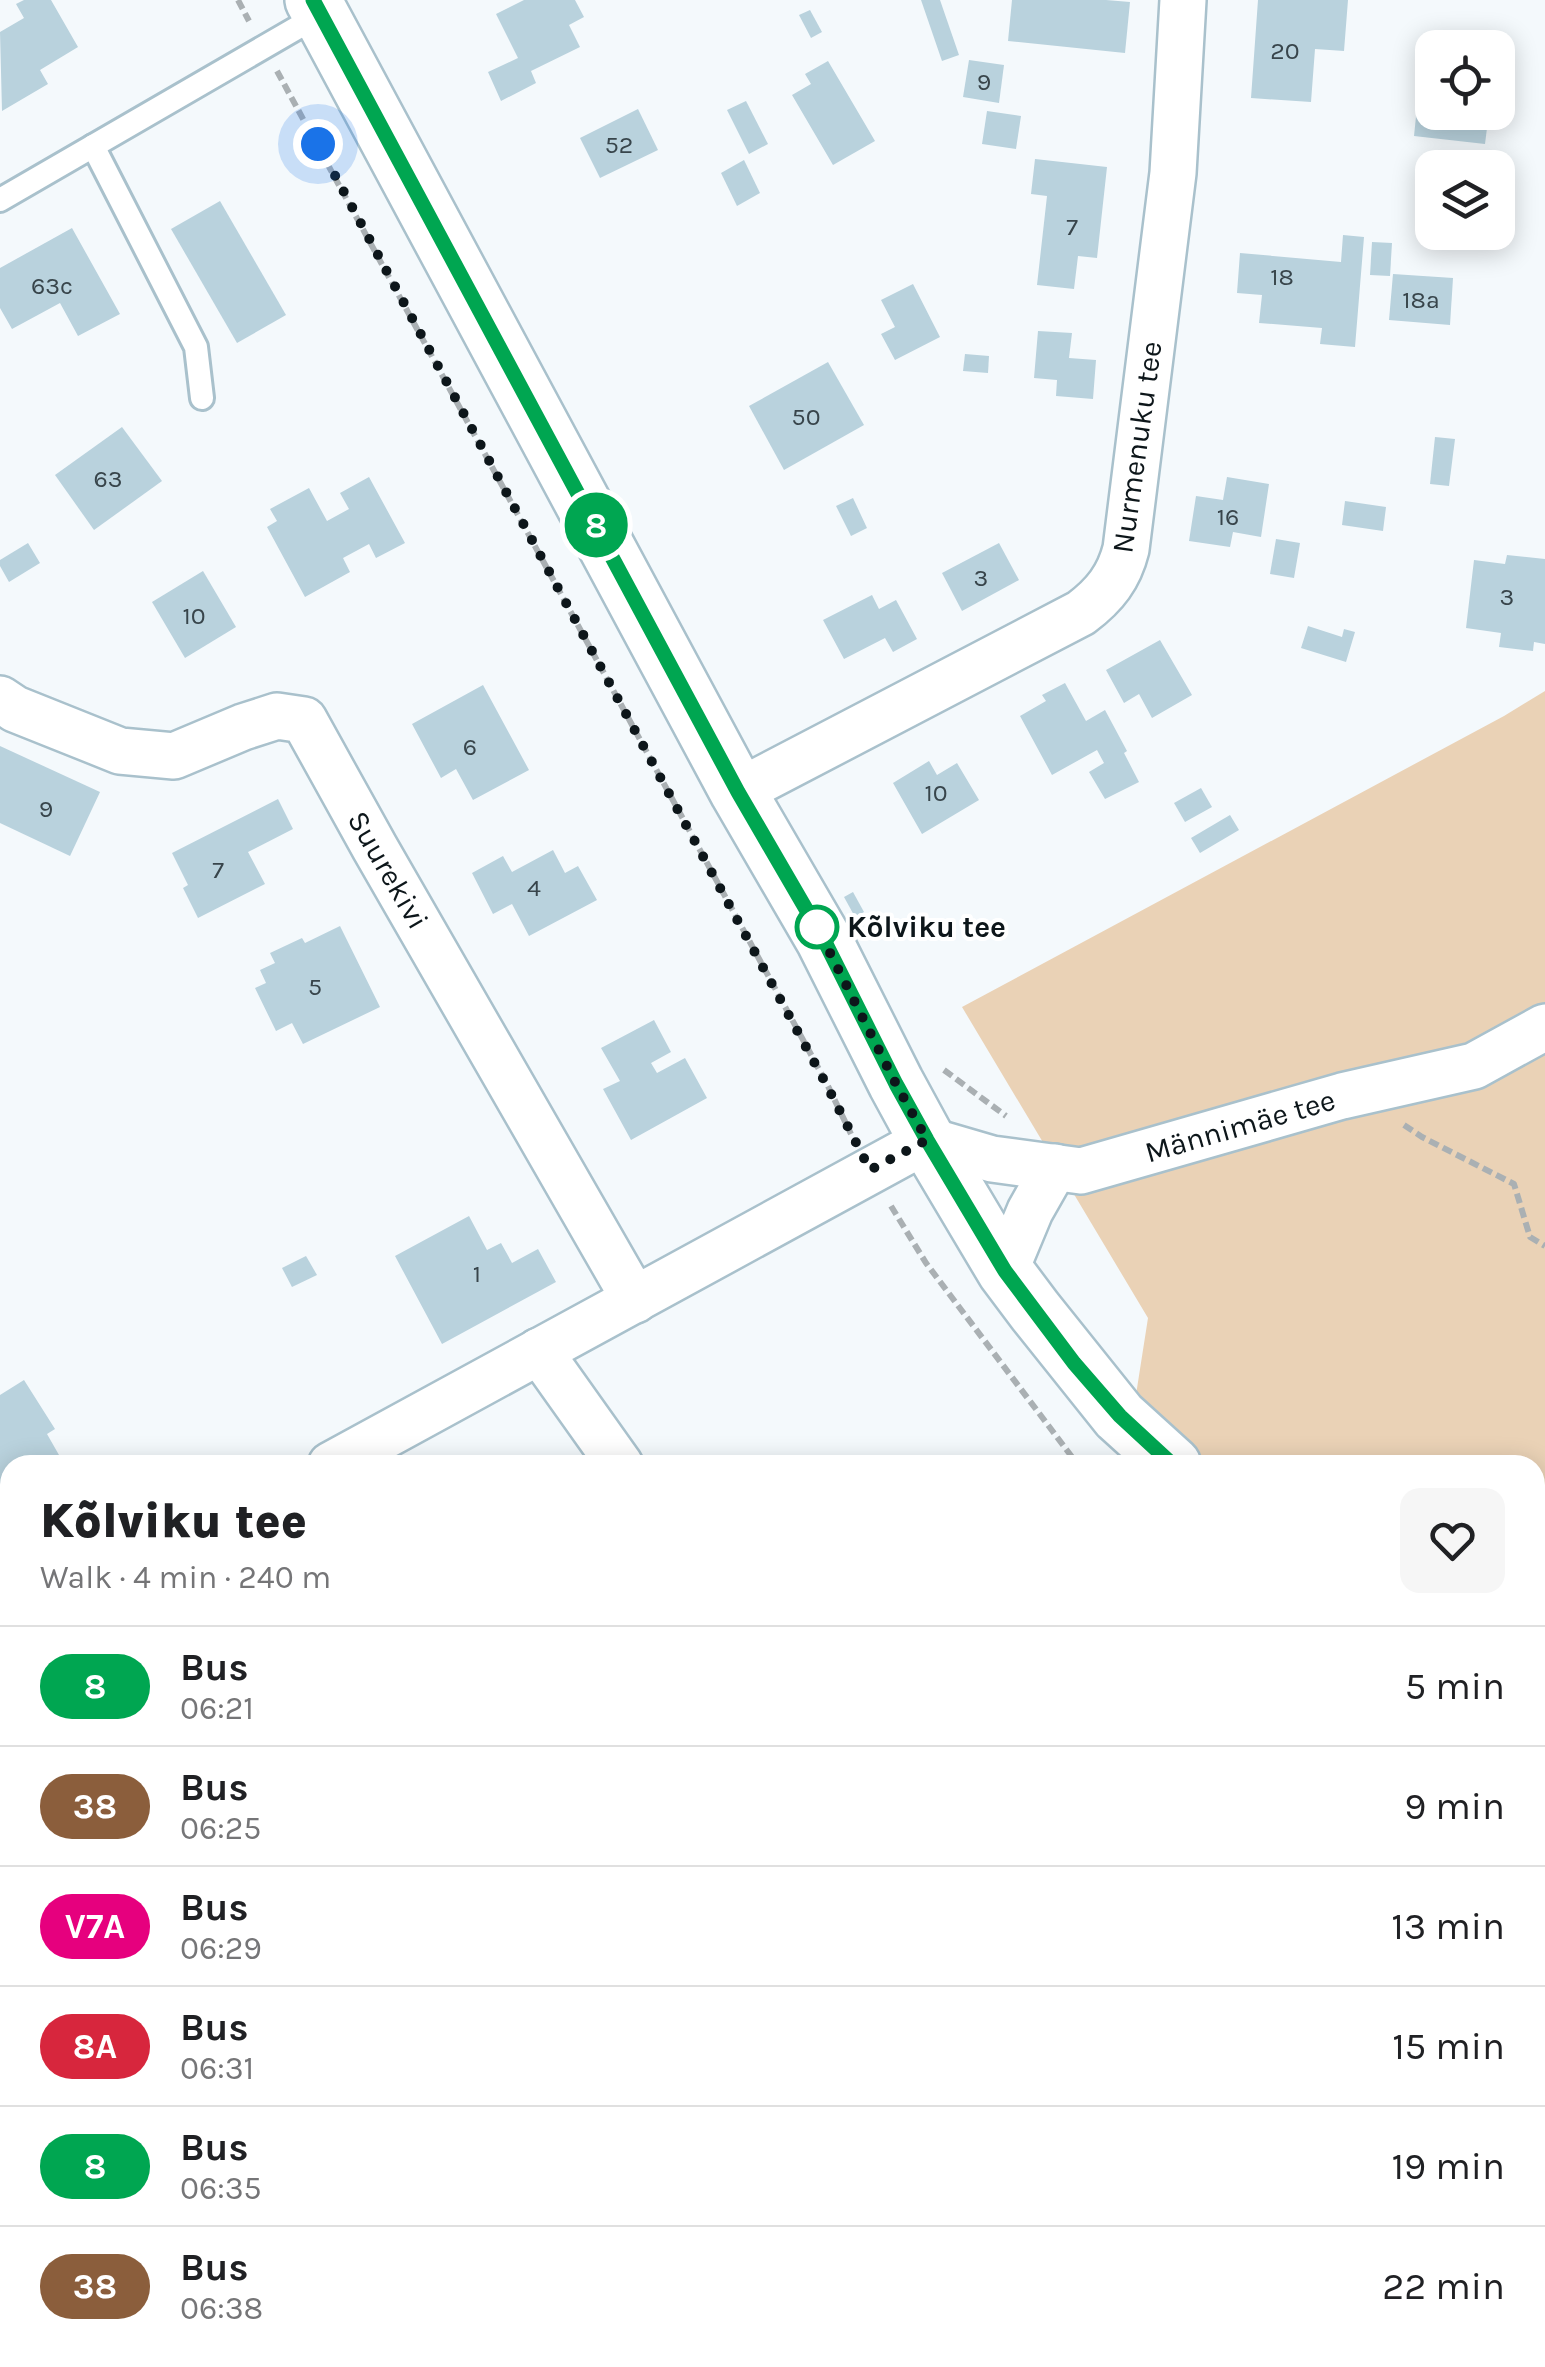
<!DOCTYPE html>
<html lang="en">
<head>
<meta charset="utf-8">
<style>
	:root { --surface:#fff; --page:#f6f6f6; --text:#202124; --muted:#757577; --line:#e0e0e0 }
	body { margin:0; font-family:Karla,sans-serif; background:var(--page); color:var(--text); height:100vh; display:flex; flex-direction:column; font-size:38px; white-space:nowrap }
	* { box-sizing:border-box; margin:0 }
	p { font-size:32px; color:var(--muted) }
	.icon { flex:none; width:55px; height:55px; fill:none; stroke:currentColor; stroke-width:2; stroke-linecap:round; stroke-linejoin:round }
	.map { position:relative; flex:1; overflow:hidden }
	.drawer { position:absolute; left:0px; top:1455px; width:1545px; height:912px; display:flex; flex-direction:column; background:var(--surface); border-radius:30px 30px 0 0; box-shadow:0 5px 25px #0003 }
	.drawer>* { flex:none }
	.badge { padding:0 20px; border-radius:32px; font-size:35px; line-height:65px }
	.fabs { position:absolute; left:1415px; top:30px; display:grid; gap:20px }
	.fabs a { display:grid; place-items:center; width:100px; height:100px; border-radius:20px; background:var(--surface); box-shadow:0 5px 25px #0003; font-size:50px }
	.you { position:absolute; width:50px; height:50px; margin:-25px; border:8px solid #fff; border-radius:50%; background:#1a73e8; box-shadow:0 0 0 15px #1a73e833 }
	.map>.badge { position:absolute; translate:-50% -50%; box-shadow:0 0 0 5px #fff }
	.round { display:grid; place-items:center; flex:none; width:105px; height:105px; border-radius:20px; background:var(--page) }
	.headline { display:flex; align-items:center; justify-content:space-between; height:170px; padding:0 40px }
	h1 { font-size:48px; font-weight:800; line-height:75px }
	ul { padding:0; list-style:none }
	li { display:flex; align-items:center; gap:30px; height:120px; padding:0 40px; border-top:2px solid var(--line) }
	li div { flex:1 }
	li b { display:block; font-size:38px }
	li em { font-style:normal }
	li .badge { min-width:110px; font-weight:700; text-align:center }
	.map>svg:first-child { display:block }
	.green { fill:#ead2b6 }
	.building { fill:#b9d2dd }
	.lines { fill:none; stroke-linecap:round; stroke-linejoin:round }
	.service-casing { stroke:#a9c1cc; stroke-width:28 }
	.minor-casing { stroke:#a9c1cc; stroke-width:50 }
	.secondary-casing { stroke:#a9c1cc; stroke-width:60 }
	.path { stroke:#aab0b3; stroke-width:6; stroke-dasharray:10 5; stroke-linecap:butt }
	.service { stroke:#fff; stroke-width:22 }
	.minor { stroke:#fff; stroke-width:45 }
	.secondary { stroke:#fff; stroke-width:55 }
	.line-casing { stroke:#fff; stroke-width:22 }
	.line { stroke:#00a651; stroke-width:15 }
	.walk { stroke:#0d161a; stroke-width:10; stroke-dasharray:0 18 }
	.stop-dot { fill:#fff; stroke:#00a651; stroke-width:5 }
	.labels { text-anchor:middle; stroke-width:8; stroke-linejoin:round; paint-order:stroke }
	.number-label { font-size:25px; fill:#38454b }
	.street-label { font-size:30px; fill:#0d161a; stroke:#fff }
	.stop-label { font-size:30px; font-weight:bold; fill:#0d161a; stroke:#fff; text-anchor:start }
</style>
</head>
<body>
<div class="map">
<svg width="1545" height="2367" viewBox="0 0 1545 2367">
	<rect width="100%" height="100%" fill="#f4f9fc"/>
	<polygon class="green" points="1545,691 1545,2367 1532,2367 1525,2358 1535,2358 1535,1465 1125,1465 1148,1318 962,1007 1504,716"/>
	<g class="building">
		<polygon points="24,0 51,0 78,47 40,70 48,84 2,111 0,32 24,18 16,4"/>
		<polygon points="524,0 575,0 584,17 569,25 580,47 531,71 536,83 501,101 488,72 518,58 496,14"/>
		<polygon points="921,0 940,0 959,55 942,61"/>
		<polygon points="1012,0 1106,0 1130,2 1125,53 1008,41"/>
		<polygon points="1258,0 1348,0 1344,51 1315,49 1311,102 1251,98"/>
		<polygon points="810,10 822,32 811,38 799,15"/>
		<polygon points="1422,58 1432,59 1432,112 1489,112 1485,144 1414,136"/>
		<polygon points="969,60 1004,65 999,103 963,97"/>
		<polygon points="828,61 875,141 833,165 792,95 811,84 805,74"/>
		<polygon points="746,101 768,144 749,154 727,110"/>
		<polygon points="638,109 658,150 600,178 580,138"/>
		<polygon points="987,111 1021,116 1016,149 982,144"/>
		<polygon points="1035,159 1107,167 1097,258 1078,256 1074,289 1037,285 1047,196 1031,194"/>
		<polygon points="744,160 760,193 737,206 721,173"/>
		<polygon points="220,201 286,315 237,343 171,229"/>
		<polygon points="72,228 120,314 78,336 60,303 12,329 0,308 0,268"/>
		<polygon points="1343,235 1364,237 1355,347 1320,344 1322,328 1259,323 1262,295 1237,293 1240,253 1341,262"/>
		<polygon points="1372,242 1392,243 1390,276 1370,275"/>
		<polygon points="1393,274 1453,278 1450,325 1389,320"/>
		<polygon points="913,284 940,337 895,360 881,334 895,327 881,300"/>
		<polygon points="1038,331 1072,333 1069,358 1096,360 1093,399 1056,396 1057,380 1034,378"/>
		<polygon points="965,354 989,356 988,373 963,371"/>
		<polygon points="828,362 864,425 784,470 749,406"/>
		<polygon points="122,427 162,481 94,530 55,475"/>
		<polygon points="1435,437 1455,439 1449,486 1430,484"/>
		<polygon points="369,477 405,543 376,558 369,544 343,558 350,572 305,597 267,527 277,521 270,509 309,488 327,521 349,509 340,493"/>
		<polygon points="1227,477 1269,484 1261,537 1233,532 1230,547 1189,541 1196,496 1223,500"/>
		<polygon points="853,498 867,528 851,536 836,506"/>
		<polygon points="1345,501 1386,507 1383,531 1342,525"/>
		<polygon points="1276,539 1300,543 1294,578 1270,574"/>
		<polygon points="28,543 40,563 9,582 0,566 0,560"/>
		<polygon points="999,543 1019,580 962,611 942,573"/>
		<polygon points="1507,555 1545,559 1545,644 1534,642 1533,651 1499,647 1501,633 1466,628 1474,560 1505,564"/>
		<polygon points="203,571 236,627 185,658 152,602"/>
		<polygon points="872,595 879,609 896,600 917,639 893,652 885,638 844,659 823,620"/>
		<polygon points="1308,626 1342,637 1344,629 1355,632 1346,662 1301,648"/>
		<polygon points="1160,640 1192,695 1152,718 1139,694 1124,703 1106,670"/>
		<polygon points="1065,683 1086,721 1105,710 1127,751 1124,753 1139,782 1105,799 1089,772 1104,763 1097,750 1052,775 1020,716 1046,701 1042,695"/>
		<polygon points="483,685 529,770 473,800 456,769 441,778 412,724"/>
		<polygon points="0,746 100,792 70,856 0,823"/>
		<polygon points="929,761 937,775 957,763 979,800 922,834 893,783"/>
		<polygon points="1201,788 1212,807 1185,822 1174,803"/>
		<polygon points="278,799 293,829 248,852 265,884 198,918 183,888 188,885 172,853"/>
		<polygon points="1230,815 1239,830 1200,853 1191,838"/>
		<polygon points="553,850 565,873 578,866 597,900 529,936 512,904 493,914 472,873 503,856 512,872"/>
		<polygon points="853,892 864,912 855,917 844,897"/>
		<polygon points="340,926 380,1007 303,1044 292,1023 276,1031 255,988 266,983 260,970 275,963 270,953 302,938 305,943"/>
		<polygon points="654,1020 671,1052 651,1063 657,1073 685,1058 707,1098 631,1140 603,1089 620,1081 601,1048"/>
		<polygon points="469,1216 487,1250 501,1243 512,1263 538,1249 556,1282 442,1344 395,1256"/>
		<polygon points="306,1256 317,1275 292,1287 282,1268"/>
		<polygon points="24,1380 55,1429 47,1434 59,1455 43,1465 10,1465 10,1486 0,1492 0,1395"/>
		<polygon points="10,1788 8,1827 10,1847 0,1846 0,1794"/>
		<polygon points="0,1900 10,1901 10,1907 0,1914"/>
		<polygon points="10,1950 10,1974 4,1987 10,2001 10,2010 0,2015 0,1954"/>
		<polygon points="1338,2358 1372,2358 1380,2367 1328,2367"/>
	</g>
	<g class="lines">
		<defs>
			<g id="service">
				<polyline points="93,146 196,347 202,398"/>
				<polyline points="0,200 321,14"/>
				<polyline points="836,2367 858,2358"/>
			</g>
			<g id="minor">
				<polyline points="0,699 15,709 120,751 174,756 243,727 277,716 304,720 375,848 635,1300"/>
				<path d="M738 792 1081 613C1105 595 1119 577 1126 549L1173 173 1183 0"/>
				<polyline points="1005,1271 1030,1211 1055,1167"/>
				<polyline points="539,1351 620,1465"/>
				<polyline points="331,1465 927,1140 992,1159 1081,1171 1342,1096 1474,1066 1545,1027"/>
				<polyline points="0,1663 10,1657"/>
				<polyline points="0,2273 10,2296"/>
				<polyline points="36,2358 40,2367"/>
			</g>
			<g id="secondary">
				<polyline points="313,0 738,792 824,940 896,1083 927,1140 1005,1271 1035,1311 1119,1416 1173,1465"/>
				<polyline points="1535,1773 1545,1782"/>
			</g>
		</defs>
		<use href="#service" class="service-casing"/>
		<use href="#minor" class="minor-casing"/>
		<use href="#secondary" class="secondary-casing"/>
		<g class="path">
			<polyline points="238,0 249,21"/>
			<polyline points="277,71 827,1084 851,1134"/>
			<polyline points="944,1070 1006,1116"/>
			<polyline points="1404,1125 1422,1137 1514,1184 1530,1237 1545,1246"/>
			<polyline points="891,1206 926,1263 1078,1465"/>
			<polyline points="1535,1897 1545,1908"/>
		</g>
		<use href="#service" class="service"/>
		<use href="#minor" class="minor"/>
		<use href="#secondary" class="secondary"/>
	</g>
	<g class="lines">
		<defs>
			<polyline id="line" points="313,0 738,792 824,940 896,1084 927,1140 1005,1271 1074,1363 1120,1416 1173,1465"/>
		</defs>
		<use href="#line" class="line-casing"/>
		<use href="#line" class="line"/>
		<polyline class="walk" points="318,144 826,1084 870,1170 927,1140 896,1084 817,927"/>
	</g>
	<circle class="stop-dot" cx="817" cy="927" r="20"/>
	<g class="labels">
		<g class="number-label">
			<text x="1285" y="59">20</text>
			<text x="984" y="90">9</text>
			<text x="619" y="153">52</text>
			<text x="1072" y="235">7</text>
			<text x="1282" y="285">18</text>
			<text x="52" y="294">63c</text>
			<text x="1421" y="308">18a</text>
			<text x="806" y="425">50</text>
			<text x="108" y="487">63</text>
			<text x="1228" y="525">16</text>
			<text x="981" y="586">3</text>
			<text x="1507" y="605">3</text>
			<text x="194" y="624">10</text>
			<text x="470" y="755">6</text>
			<text x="936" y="801">10</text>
			<text x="46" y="817">9</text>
			<text x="218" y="878">7</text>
			<text x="534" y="896">4</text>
			<text x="315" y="995">5</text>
			<text x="477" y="1282">1</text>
		</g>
		<g class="street-label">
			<text transform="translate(1137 447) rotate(-82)" y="10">Nurmenuku tee</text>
			<text transform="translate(388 870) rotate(60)" y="10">Suurekivi</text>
			<text transform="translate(1240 1126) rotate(-16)" y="10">Männimäe tee</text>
		</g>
		<g class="stop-label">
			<text x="847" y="937">Kõlviku tee</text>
		</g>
	</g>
</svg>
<div class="fabs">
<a><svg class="icon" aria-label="locate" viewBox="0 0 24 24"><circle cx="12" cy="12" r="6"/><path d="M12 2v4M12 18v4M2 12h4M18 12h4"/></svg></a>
<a><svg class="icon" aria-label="layers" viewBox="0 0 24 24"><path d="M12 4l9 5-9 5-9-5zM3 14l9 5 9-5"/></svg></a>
</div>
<div class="you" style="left:318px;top:144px"></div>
<b class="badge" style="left:596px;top:525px;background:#00a651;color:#fff">8</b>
<section class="drawer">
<div class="headline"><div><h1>Kõlviku tee</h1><p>Walk · 4 min · 240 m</p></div><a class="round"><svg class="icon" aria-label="heart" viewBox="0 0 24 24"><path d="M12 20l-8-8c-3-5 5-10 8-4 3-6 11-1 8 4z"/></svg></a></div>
<ul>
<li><span class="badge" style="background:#00a651;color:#fff">8</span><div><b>Bus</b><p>06:21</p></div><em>5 min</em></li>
<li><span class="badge" style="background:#8b5e3c;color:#fff">38</span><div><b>Bus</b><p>06:25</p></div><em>9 min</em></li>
<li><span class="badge" style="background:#e6007e;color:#fff">V7A</span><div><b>Bus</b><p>06:29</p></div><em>13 min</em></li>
<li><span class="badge" style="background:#d7263d;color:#fff">8A</span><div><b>Bus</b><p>06:31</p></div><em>15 min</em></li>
<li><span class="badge" style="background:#00a651;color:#fff">8</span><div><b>Bus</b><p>06:35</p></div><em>19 min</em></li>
<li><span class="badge" style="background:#8b5e3c;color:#fff">38</span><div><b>Bus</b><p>06:38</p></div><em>22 min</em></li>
</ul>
</section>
</div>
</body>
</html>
